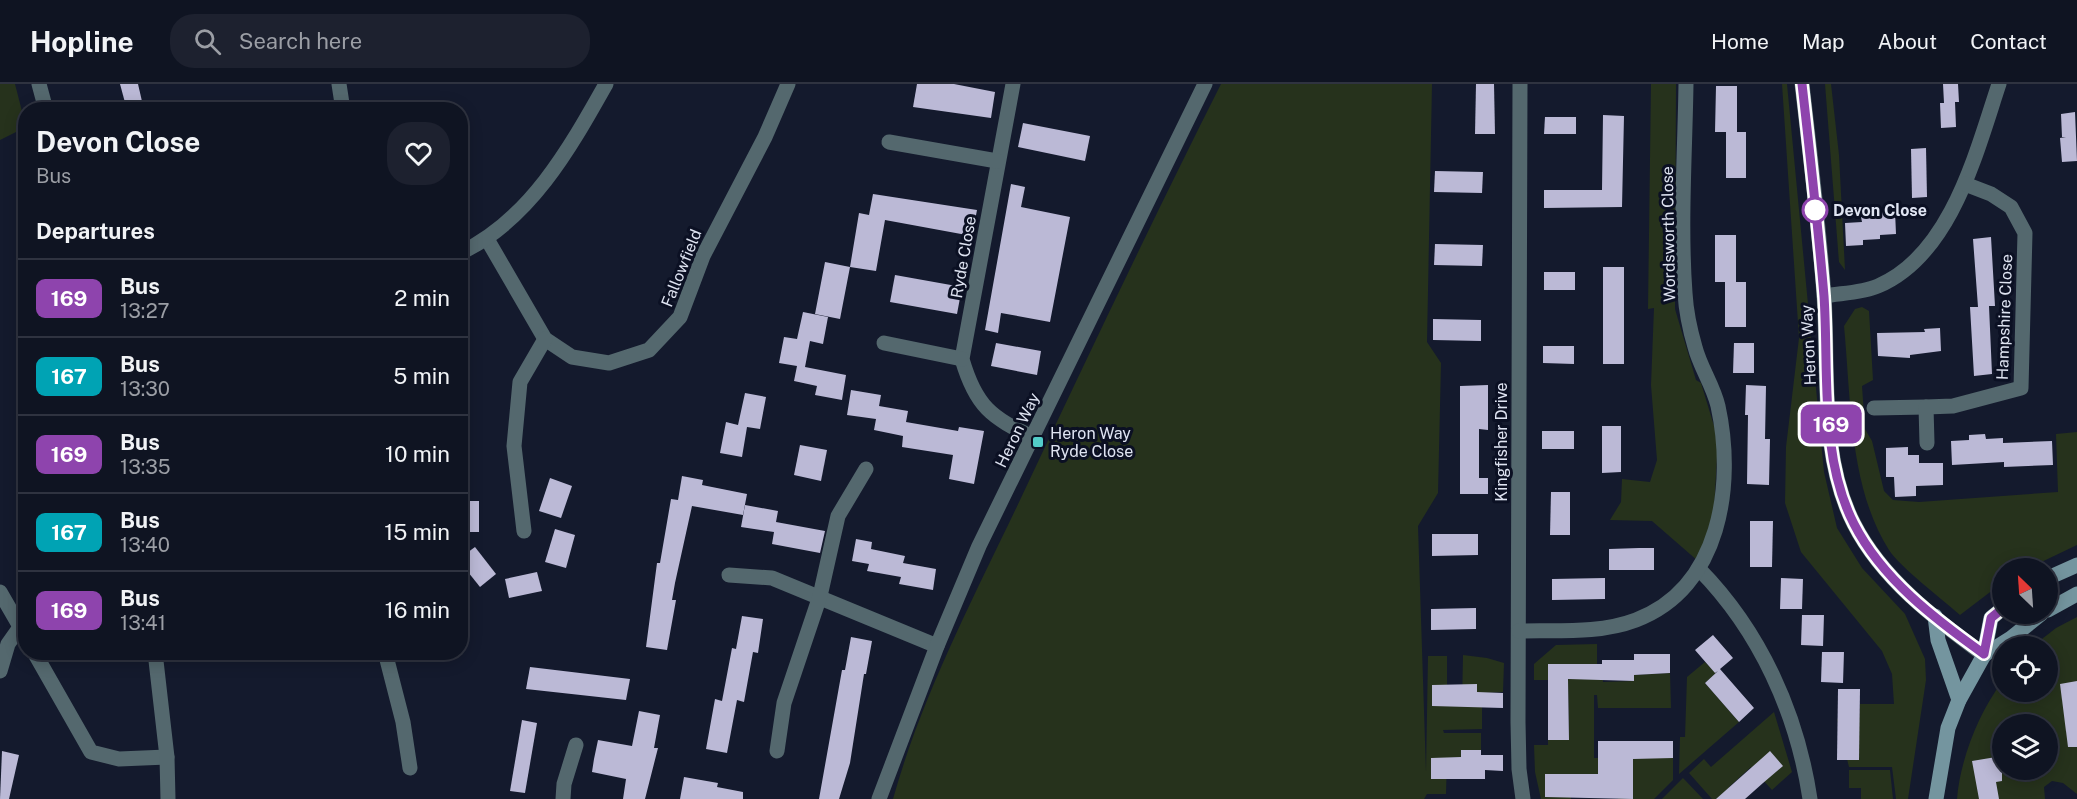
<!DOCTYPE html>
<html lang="en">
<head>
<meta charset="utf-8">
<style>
	:root { --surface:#0f1422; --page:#1d212f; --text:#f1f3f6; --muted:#9b9ea5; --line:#2f3340 }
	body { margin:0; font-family:"Public Sans",sans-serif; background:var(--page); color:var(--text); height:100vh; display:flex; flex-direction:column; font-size:22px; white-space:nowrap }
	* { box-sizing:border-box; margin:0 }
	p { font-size:20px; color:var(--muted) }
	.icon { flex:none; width:33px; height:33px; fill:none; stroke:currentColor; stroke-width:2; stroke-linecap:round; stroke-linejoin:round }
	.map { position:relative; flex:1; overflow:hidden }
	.details { position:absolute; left:18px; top:18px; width:450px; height:558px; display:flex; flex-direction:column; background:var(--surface); border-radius:24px; box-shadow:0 3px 15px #0003,0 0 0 2px var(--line) }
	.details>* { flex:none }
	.badge { padding:0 12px; border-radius:9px; font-size:21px; line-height:39px }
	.needle { width:39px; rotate:335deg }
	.buttons { position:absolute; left:1992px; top:474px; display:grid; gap:12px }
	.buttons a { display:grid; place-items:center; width:66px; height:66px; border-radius:50%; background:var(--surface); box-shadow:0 3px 15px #0003,0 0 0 2px var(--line); font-size:30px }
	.map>.badge { position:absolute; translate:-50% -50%; box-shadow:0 0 0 3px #fff }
	h2 { padding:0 18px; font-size:22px; line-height:54px }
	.round { display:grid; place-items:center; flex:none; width:63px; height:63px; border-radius:24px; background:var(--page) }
	.head { display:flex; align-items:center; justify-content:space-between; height:102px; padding:0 18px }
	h1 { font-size:28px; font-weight:700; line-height:45px }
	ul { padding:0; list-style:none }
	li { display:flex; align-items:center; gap:18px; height:78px; padding:0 18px; border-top:2px solid var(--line) }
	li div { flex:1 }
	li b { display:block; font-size:22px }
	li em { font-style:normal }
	li .badge { min-width:66px; font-weight:700; text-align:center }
	header { display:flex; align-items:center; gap:36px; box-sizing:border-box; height:84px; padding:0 30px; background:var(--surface); border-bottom:2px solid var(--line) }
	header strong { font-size:28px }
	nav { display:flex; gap:33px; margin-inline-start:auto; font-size:21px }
	.search { width:420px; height:54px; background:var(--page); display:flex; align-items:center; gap:15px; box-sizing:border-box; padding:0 21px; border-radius:24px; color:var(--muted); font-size:22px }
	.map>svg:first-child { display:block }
	.green { fill:#26321c; fill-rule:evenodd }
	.building { fill:#bbb9d6 }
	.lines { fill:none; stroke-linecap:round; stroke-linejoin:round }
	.street { stroke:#54686e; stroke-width:15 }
	.secondary { stroke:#74959f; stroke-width:15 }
	.line-casing { stroke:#fff; stroke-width:14 }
	.line { stroke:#8e44ad; stroke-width:9 }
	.stop-dot { fill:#fff; stroke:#8e44ad; stroke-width:3 }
	.poi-dot { fill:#53cdc9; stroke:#0b1023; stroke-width:2 }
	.labels { text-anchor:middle; stroke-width:6; stroke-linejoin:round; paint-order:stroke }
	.stop-label { font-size:16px; font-weight:bold; fill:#dfe4f2; stroke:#0b1023; text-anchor:start }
	.street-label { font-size:16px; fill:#dfe4f2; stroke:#0b1023 }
	.poi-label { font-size:16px; fill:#dfe4f2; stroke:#0b1023; text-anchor:start }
</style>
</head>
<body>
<header>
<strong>Hopline</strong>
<div class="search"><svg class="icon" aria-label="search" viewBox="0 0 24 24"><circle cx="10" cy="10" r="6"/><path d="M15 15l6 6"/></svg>Search here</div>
<nav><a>Home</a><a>Map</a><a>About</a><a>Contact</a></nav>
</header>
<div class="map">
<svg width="2077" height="715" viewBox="0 0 2077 715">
	<rect width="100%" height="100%" fill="#141a2d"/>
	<g class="green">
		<polygon points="0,0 15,0 26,43 0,56"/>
		<path d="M1221 0H1432L1427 258 1441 279 1438 409 1418 442 1426 688 1428 572H1447V622H1462L1463 571 1487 574 1504 579 1503 608 1482 609V645L1443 646 1444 649H1481V666H1462L1461 673 1447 674 1446 710H1427L1424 715H893C922 611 974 513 1020 416 1086 276 1152 137 1221 0Z"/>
		<polygon points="1651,0 1676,0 1675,225 1696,296 1701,299 1718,355 1714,427 1698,477 1652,437 1610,436 1621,418 1622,395 1650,398 1657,376 1651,301 1654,224 1648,225"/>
		<polygon points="1782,0 1787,0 1824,388 1837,444 1862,484 1905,530 1925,575 1926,596 1908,715 1896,715 1892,683 1849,683 1837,635 1859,635 1860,620 1894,620 1892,590 1882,567 1801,468 1785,419 1786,363 1799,254"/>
		<polygon points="1825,0 1831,0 1839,71 1845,186 1839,178"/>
		<path d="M1862 223 1869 227 1873 296 1862 302 1865 345 1872 357 1884 407 1893 416 1919 418 2058 408 2056 350 2077 348V461L2029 484H2002V499L1960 531C1943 516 1899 482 1889 466 1849 403 1851 315 1844 242L1855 225Z"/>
		<path d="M2077 533V710L2063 699 2052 697 2044 703 2045 715H1957C1960 676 1979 628 2002 598V608H2048V562H2033L2056 544ZM2002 640H2048V686H2002Z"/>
		<polygon points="1597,560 1597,586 1602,586 1603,598 1634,597 1634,591 1670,589 1671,624 1598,624 1597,611 1594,611 1594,674 1673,674 1673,696 1654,715 1618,715 1618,700 1587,700 1587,690 1572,690 1571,715 1541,715 1535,688 1534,661 1548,661 1548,656 1569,656 1568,596 1534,596 1534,580 1556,561"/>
		<polygon points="1705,578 1716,589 1705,599 1739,638 1679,690 1680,653 1685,653 1687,593"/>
		<polygon points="1774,628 1792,688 1772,706 1751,683 1729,703 1740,715 1712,715 1689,689 1704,675 1711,683"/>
		<polygon points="1849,686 1890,686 1893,715 1861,715 1861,704 1849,704"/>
		<polygon points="1683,694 1703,715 1662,715"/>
	</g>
	<g class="building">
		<polygon points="120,0 138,0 144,26 127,26"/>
		<polygon points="917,0 954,0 995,8 991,34 913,23"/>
		<polygon points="1476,0 1494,0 1495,50 1475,50"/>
		<polygon points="1943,0 1958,0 1959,18 1955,18 1956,43 1941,44 1940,19 1948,19 1944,19"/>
		<polygon points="1716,2 1737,2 1737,48 1746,48 1746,94 1726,94 1726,48 1715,48"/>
		<polygon points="2075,28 2077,77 2062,78 2060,54 2066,53 2062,53 2061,30"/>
		<polygon points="1603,31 1624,32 1622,123 1544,124 1544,106 1602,106"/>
		<polygon points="1545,33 1576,33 1576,50 1544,50"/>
		<polygon points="1023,39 1090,52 1085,77 1018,63"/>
		<polygon points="1926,64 1927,113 1912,114 1911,65"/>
		<polygon points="1435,87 1483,88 1482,109 1434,108"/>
		<polygon points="1011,100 1025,103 1021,123 1070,133 1050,238 1001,229 998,249 985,246"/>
		<polygon points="873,110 977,126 972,152 885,136 876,187 850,183 840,235 815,230 825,178 850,183 859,129 869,131"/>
		<polygon points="1895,127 1896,150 1880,151 1880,155 1863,156 1863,161 1846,162 1845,139 1862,138 1861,133 1878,132 1878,128"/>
		<polygon points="1715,151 1736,151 1736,198 1746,198 1746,243 1725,243 1725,198 1727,198 1715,198"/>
		<polygon points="1991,153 1995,222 1989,222 1992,290 1974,292 1970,223 1978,223 1973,155"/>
		<polygon points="1435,160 1483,161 1482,182 1434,181"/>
		<rect x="1603" y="183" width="21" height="97"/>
		<rect x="1544" y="188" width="31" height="18"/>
		<polygon points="895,191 962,203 957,230 890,218"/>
		<polygon points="803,228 828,233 823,260 810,257 805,283 846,291 842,316 815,311 817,302 794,297 797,282 779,279 784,253 797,255"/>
		<polygon points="1433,235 1481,236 1481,257 1433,256"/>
		<polygon points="1940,244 1941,267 1910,271 1910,274 1878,272 1877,249 1925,248 1924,245"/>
		<polygon points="996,259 1041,267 1037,291 991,282"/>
		<polygon points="1734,259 1754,259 1754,289 1733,289"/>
		<polygon points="1543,262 1574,262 1574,280 1543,279"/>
		<polygon points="1488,301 1488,346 1479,345 1479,394 1488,394 1488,410 1460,410 1460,302"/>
		<polygon points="1746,301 1766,302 1765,355 1770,355 1769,401 1747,400 1748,331 1745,331"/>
		<polygon points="851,306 881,311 879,322 908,327 906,338 958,347 959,343 984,347 974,400 949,395 953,371 902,363 903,352 874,346 876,335 847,331"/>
		<polygon points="745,309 766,313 760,345 747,343 742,373 720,369 726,338 738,341"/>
		<polygon points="1602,342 1621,342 1621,388 1602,389"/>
		<rect x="1542" y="347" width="32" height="18"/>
		<polygon points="1985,350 1986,355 2003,354 2003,359 2052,357 2053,381 2004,383 2004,378 1952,381 1951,357 1969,356 1969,351"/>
		<polygon points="800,361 827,366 821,397 794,391"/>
		<polygon points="1908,363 1908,371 1919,371 1919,379 1943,379 1943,401 1916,402 1916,412 1895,413 1894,393 1886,393 1886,364"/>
		<polygon points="682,392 703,396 702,401 747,410 743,431 692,422 675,499 672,516 676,516 667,566 646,563 657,479 660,479 671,415 678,416"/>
		<polygon points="550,394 572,402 561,434 539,427"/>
		<polygon points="1551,408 1570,408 1570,451 1550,451"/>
		<rect x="460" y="417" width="19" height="31"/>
		<polygon points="745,421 778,427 776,438 825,447 820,469 772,460 774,448 741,443"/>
		<polygon points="1750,437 1773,437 1772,483 1750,483"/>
		<polygon points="555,445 575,451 566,484 545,478"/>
		<polygon points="1432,450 1478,450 1478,471 1432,472"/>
		<polygon points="856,455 872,458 871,465 905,472 903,479 936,485 933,506 899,500 901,493 867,487 869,480 852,477"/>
		<polygon points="475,463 496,490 480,503 460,478 460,474"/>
		<polygon points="1639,464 1654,464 1654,486 1609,486 1609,465"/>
		<polygon points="537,488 542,507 509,514 505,495"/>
		<polygon points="1605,494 1605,515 1552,516 1552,495"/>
		<polygon points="1781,494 1803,495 1802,525 1780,525"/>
		<polygon points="1476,524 1476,545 1431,546 1431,525"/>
		<polygon points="1802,531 1824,531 1823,562 1801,561"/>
		<polygon points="742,532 763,535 758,569 753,568 744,618 737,616 727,669 706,665 715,615 722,617 732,564 736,565"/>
		<polygon points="1713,551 1733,574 1720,585 1754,624 1739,638 1705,599 1718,587 1715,589 1695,566"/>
		<polygon points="851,553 872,557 866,590 864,590 850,679 839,715 819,715 842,586 845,586"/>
		<polygon points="1822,568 1844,568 1843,599 1821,598"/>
		<polygon points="1634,570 1670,570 1670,589 1634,591 1634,597 1568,595 1569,656 1548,656 1548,580 1602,580 1602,576 1634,576"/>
		<polygon points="530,583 630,595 626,616 526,605"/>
		<polygon points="2077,597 2077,663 2068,663 2060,600"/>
		<polygon points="1477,600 1477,608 1503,609 1503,624 1432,622 1432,601"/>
		<polygon points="1838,605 1860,605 1859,676 1837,676"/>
		<polygon points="639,627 660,631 654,664 658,664 645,715 623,715 626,695 592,688 594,675 598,656 632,662"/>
		<polygon points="522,636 537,639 525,709 510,707"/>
		<polygon points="1598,657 1673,657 1673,674 1633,675 1633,715 1545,713 1545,690 1598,690"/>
		<polygon points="1461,666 1481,666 1481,671 1503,671 1503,687 1485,686 1485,695 1431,695 1431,674 1461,673"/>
		<polygon points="2,667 19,671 9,715 0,715"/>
		<polygon points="1770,667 1783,682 1763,699 1745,715 1716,715"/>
		<polygon points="2002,672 2002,697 1996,698 1999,715 1979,715 1972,677"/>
		<polygon points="684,693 718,699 717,703 743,708 743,715 680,715"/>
	</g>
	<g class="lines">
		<g class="street">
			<polyline points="39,0 46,26"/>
			<polyline points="339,0 343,26"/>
			<path d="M1013 0 962 275C976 323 991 333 1034 354"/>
			<polyline points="1520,0 1518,638 1519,685 1523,715"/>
			<path d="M1802 0C1810 70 1819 141 1824 212 1829 286 1819 372 1854 440 1882 495 1935 535 1984 571"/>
			<polyline points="889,58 997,77"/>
			<polyline points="487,155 545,255 572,273 609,279 649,266 680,233 703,172 765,53 788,0"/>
			<path d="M460 169C530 136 570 64 606 0"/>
			<path d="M1824 212C1841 209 1862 209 1878 202 1951 171 1976 69 1999 0"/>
			<polyline points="884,259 962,275"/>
			<polyline points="1874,324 1926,323"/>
			<polyline points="1927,359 1926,323 1953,322 2021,304 2025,149 2011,123 1991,110 1965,100"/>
			<polyline points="524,447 514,362 520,298 545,255"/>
			<path d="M1699 485C1760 547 1797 629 1810 715"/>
			<polyline points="729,491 772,494 937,562"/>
			<polyline points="0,508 26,553"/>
			<path d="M1519 547C1558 546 1599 550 1636 536 1721 504 1735 400 1718 322 1713 301 1700 283 1695 263 1690 246 1686 226 1685 209 1680 141 1685 68 1686 0"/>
			<polyline points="34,568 91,668 119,675 167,673"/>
			<polyline points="155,568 167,673 168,715"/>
			<polyline points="385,568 403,638 410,684"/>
			<polyline points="0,587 8,560 20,543"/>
			<polyline points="777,667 784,619 820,512 838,432 866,385"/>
			<polyline points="563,715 564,700 576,661"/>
			<polyline points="879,715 937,562 979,462 1205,0"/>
		</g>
		<g class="secondary">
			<polyline points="2048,494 2077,481"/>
			<polyline points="2048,526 2077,510"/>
			<polyline points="1935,532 1938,556 1959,616"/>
			<polyline points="1984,571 2011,554 2041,530"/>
			<polyline points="1936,715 1948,644 1959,616 1984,571 1991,534 2002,525"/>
		</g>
	</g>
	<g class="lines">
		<defs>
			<path id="line" d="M1802 0C1810 70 1818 141 1824 212 1829 285 1819 372 1854 440 1882 495 1935 535 1984 570L1991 534 2002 525"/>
		</defs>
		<use href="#line" class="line-casing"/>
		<use href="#line" class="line"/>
	</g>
	<circle class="stop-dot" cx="1815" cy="126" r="12"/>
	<rect class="poi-dot" x="1032" y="352" width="12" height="12" rx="3"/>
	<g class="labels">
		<g class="stop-label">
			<text x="1833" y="132">Devon Close</text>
		</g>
		<g class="street-label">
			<text transform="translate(1668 150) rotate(-91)" y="6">Wordsworth Close</text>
			<text transform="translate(963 173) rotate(-80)" y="6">Ryde Close</text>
			<text transform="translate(681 184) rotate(-68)" y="6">Fallowfield</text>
			<text transform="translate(2004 233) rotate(-88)" y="6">Hampshire Close</text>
			<text transform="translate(1808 261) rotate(-93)" y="6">Heron Way</text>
			<text transform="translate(1017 346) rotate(-64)" y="6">Heron Way</text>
			<text transform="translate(1501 358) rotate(-90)" y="6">Kingfisher Drive</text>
		</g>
		<g class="poi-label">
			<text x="1050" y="355">Heron Way<tspan x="1050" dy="18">Ryde Close</tspan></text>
		</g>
	</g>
</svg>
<div class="buttons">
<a><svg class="needle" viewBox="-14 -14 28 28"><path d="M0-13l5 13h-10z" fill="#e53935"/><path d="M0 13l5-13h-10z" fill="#9b9ea5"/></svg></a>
<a><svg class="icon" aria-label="locate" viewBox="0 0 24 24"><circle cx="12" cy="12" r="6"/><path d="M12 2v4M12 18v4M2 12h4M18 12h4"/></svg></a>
<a><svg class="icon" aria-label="layers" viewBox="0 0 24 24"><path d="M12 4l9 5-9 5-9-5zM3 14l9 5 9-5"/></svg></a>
</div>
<b class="badge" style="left:1831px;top:340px;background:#8e44ad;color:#fff">169</b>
<section class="details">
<div class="head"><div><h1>Devon Close</h1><p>Bus</p></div><a class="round"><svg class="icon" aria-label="heart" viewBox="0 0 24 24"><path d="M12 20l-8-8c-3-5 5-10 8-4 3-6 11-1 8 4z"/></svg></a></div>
<h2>Departures</h2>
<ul>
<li><span class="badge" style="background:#8e44ad;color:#fff">169</span><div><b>Bus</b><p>13:27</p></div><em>2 min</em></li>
<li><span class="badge" style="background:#00a3b4;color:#fff">167</span><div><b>Bus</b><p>13:30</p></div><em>5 min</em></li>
<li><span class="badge" style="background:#8e44ad;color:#fff">169</span><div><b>Bus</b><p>13:35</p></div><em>10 min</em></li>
<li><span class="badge" style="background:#00a3b4;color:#fff">167</span><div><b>Bus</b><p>13:40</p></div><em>15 min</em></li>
<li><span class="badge" style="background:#8e44ad;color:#fff">169</span><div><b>Bus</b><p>13:41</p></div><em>16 min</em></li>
</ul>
</section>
</div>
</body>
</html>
